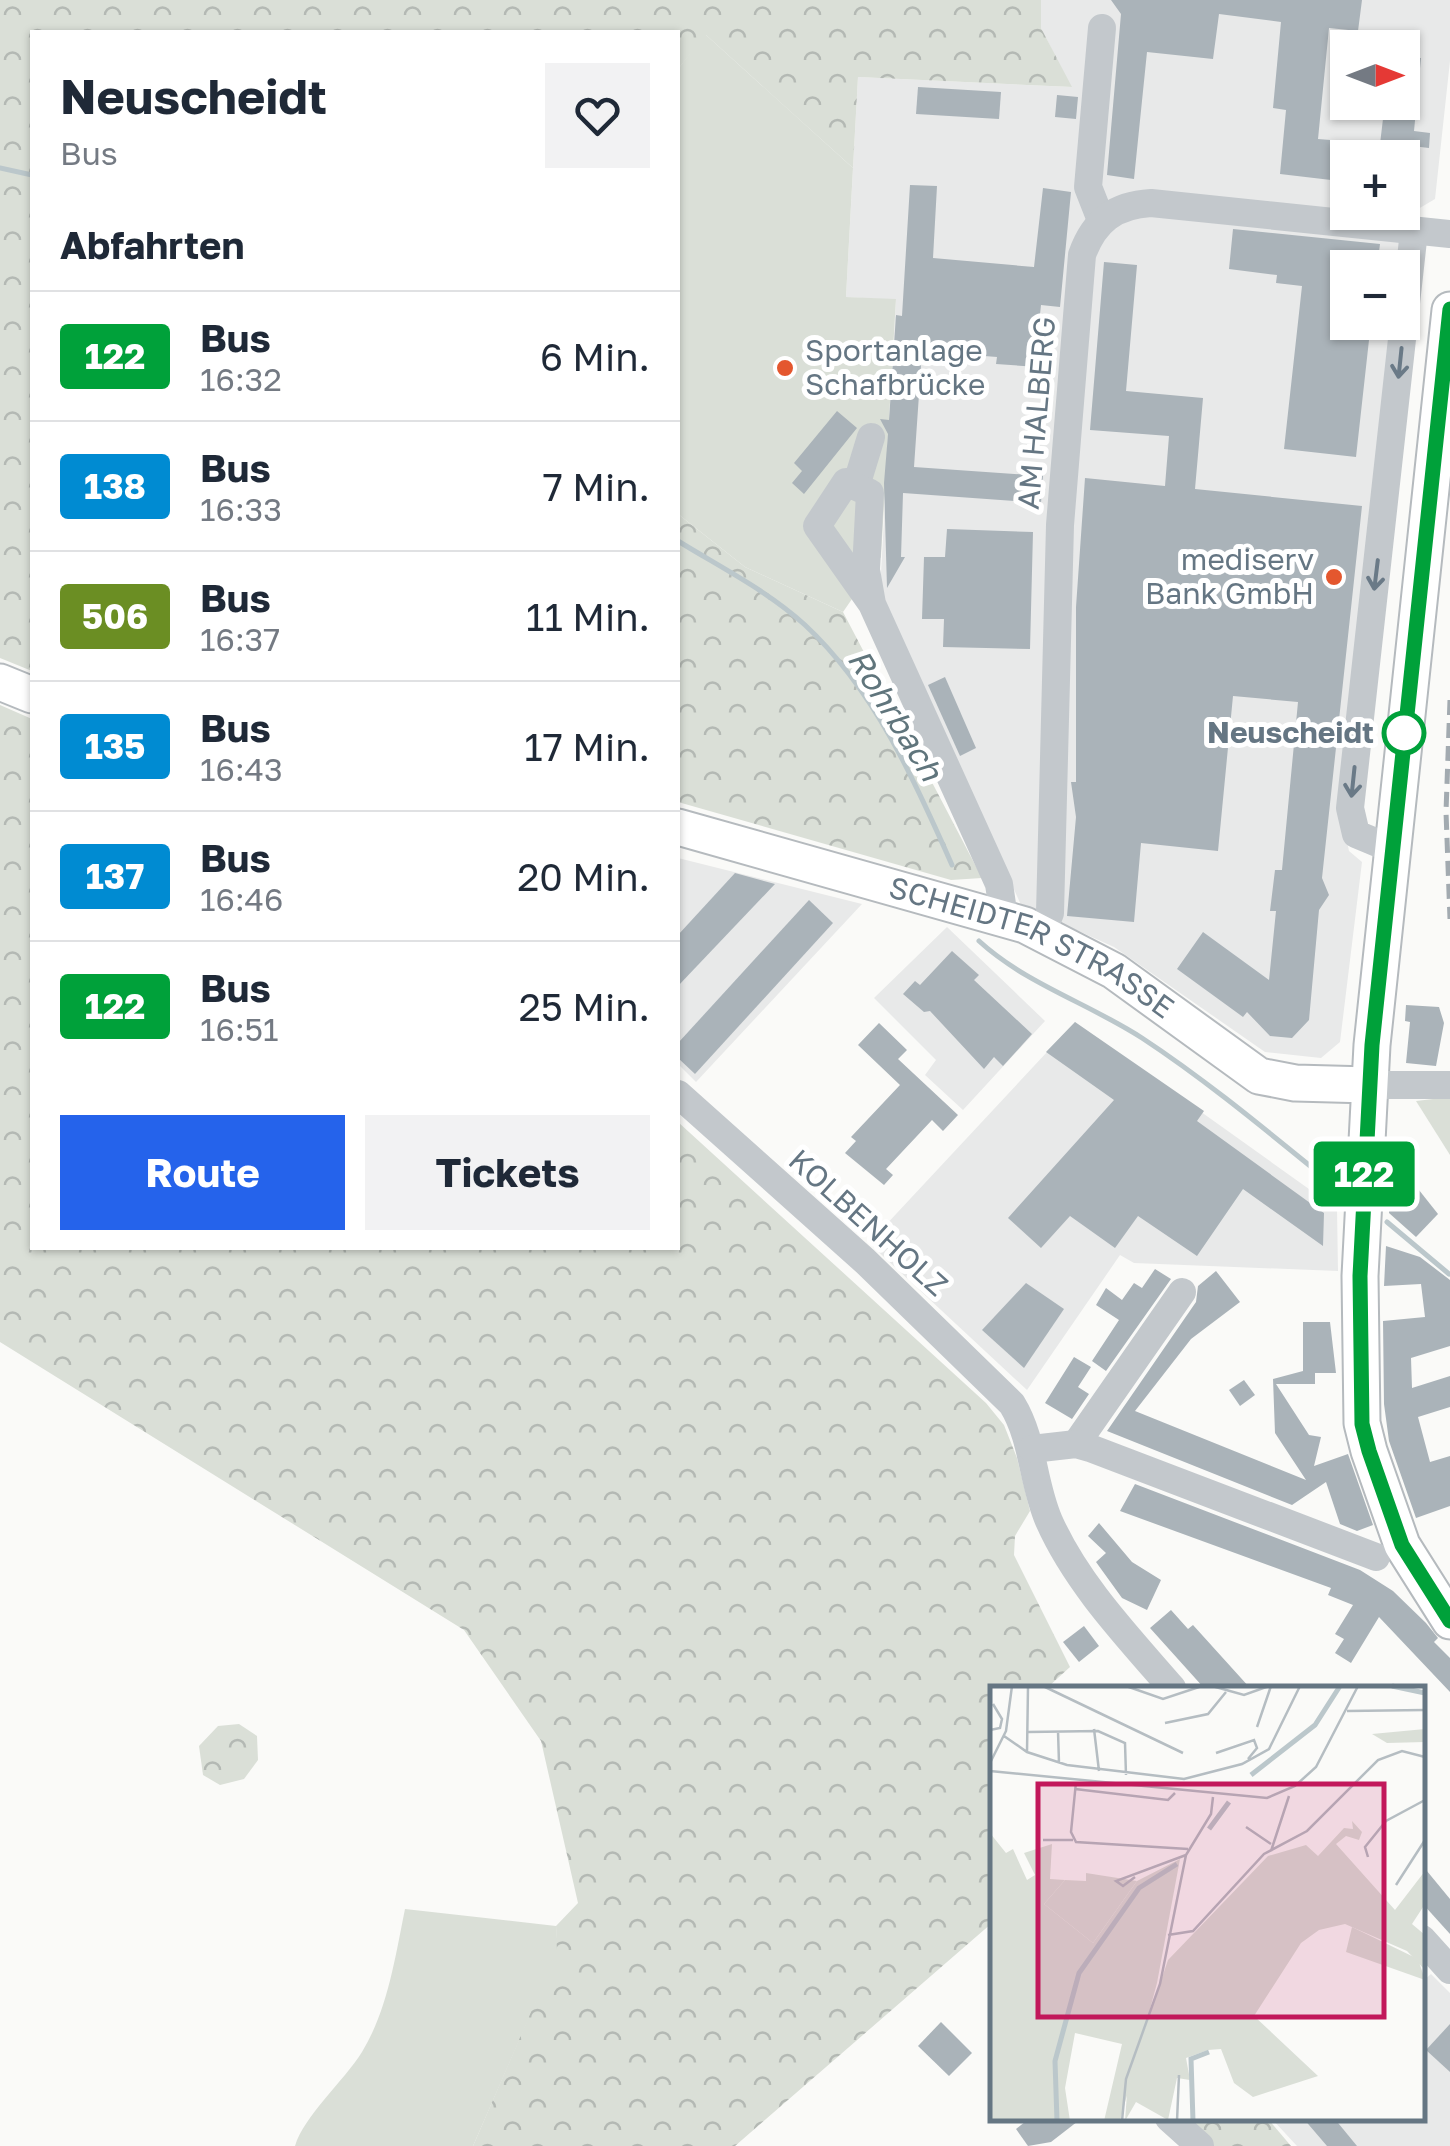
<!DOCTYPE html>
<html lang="de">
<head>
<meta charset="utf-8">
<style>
	:root { --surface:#fff; --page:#f2f2f3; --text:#1f2937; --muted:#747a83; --line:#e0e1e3; --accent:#2563eb }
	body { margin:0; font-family:"Golos Text",sans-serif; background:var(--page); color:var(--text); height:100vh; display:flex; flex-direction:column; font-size:38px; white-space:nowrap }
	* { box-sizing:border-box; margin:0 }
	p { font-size:32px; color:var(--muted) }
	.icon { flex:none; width:55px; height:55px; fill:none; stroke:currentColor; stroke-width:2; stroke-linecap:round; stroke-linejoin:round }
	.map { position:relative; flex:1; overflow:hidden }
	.drawer { position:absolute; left:30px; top:30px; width:650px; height:1220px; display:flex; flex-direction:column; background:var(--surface); border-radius:0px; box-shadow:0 2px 8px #0004 }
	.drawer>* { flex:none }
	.badge { padding:0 20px; border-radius:8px; font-size:35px; line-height:65px }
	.needle { width:65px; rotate:90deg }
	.fabs { position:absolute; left:1330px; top:30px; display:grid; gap:20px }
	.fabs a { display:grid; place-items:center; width:90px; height:90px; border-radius:0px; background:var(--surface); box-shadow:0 2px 8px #0004; font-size:50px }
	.map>.badge { position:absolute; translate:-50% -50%; box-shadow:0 0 0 5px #fff }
	h2 { padding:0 30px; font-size:38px; line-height:90px }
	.round { display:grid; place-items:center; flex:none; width:105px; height:105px; border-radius:0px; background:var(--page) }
	.headline { display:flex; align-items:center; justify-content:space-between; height:170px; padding:0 30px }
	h1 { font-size:48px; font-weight:700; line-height:75px }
	.cta { display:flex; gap:20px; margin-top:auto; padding:20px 30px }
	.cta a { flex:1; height:115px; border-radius:0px; background:var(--accent); color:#fff; font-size:40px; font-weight:700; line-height:115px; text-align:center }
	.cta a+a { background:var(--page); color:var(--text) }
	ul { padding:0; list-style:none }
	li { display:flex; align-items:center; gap:30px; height:130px; padding:0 30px; border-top:2px solid var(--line) }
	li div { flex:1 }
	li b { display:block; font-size:38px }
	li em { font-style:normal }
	li .badge { min-width:110px; font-weight:700; text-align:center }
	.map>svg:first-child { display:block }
	.built { fill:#e8e9e9; fill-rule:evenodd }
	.green { fill:#dadfd7 }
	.forest { fill:url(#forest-crowns) }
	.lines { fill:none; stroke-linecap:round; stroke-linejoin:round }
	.stream { stroke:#bbc7cb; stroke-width:5 }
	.building { fill:#aab3b9 }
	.major-casing { stroke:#b5babe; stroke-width:39 }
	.minor { stroke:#c3c8cc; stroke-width:28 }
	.major { stroke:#fff; stroke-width:35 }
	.rail { stroke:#a2aab0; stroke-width:5; stroke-dasharray:15 8; stroke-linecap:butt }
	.oneway { stroke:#6a7a87 }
	.line-casing { stroke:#fff; stroke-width:22 }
	.line { stroke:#00a13a; stroke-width:15 }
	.poi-dot { fill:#e4572e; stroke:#fff; stroke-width:4 }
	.stop-dot { fill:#fff; stroke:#00a13a; stroke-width:5 }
	.labels { text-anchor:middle; stroke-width:10; stroke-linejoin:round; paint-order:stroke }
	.poi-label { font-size:30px; fill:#657683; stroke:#fff; text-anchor:start }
	.street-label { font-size:30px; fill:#657683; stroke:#fff }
	.stop-label { font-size:30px; font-weight:bold; fill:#657683; stroke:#fff; text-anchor:end }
	.water-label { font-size:32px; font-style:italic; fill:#60757c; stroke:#fff }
	.inset-river { fill:none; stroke:#bbc7cb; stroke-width:5 }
	.inset-road { fill:none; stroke:#b5bdc2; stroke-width:2.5 }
	.view { fill:#c2185b; fill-opacity:0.15; stroke:#c2185b; stroke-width:5 }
	.inset-edge { fill:none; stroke:#657683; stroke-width:5 }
</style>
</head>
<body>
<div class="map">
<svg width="1450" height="2146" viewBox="0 0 1450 2146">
	<defs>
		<pattern id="forest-crowns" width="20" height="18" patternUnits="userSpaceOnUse" patternTransform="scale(2.5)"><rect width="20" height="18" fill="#dadfd7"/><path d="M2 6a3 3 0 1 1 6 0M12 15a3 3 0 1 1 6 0" fill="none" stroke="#b4b9b4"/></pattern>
	</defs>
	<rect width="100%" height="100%" fill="#fafaf8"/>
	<g class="built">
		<path d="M1041 0H1450V61L1435 199 1408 215 1402 267 1348 268V322L1396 323 1344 827 1349 851 1362 862 1340 1042 1321 1058 1265 1052 1114 947 1021 905 880 591 896 300 846 297 858 77 1071 87 1041 28ZM1348 48H1402V102H1348ZM1348 158H1402V212H1348Z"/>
		<polygon points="678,858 862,904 696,1082 678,1064"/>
		<polygon points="947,927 1045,1021 963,1110 925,1075 936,1060 874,998"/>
		<polygon points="1075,1022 1337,1209 1338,1271 1134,1263 1120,1255 1027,1390 869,1243"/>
		<polygon points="1431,1974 1450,1993 1450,2146 1297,2146 1272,2119 1422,2118 1423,1981"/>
	</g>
	<g class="green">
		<polygon points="705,34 853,168 846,297 896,299 881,557 843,612 745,567 678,514 678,69"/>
		<polygon points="1450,1097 1450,1155 1416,1101"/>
		<path d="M405 1909 556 1926 558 1952 473 2146H295C304 2116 343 2082 362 2052 388 2009 395 1958 405 1909Z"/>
	</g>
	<g class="forest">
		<polygon points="0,0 1041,0 1041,28 1072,87 858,77 853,168 706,35 678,69 678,32 32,32 32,671 0,658"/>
		<polygon points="678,514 745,567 843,612 982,878 951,880 678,802"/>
		<polygon points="0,705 32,719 32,1248 678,1248 678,1122 986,1403 1004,1425 1017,1458 1030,1511 1015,1536 1014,1555 1070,1667 1047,1688 992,1688 992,1923 735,2146 473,2146 557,1952 556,1926 578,1903 541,1741 464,1630 0,1342"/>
		<polygon points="239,1724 257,1736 258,1760 244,1779 220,1785 203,1775 199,1746 218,1726"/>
		<polygon points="1182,2119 1268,2119 1291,2146 1212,2146"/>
	</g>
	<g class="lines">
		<g class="stream">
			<polyline points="0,168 32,175"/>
			<path d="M678 541C720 567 768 591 805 625 874 689 915 781 952 865"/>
			<path d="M979 941C1026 984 1088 1003 1142 1038 1209 1082 1273 1136 1336 1187"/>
			<polyline points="1387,1222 1449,1274"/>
		</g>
	</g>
	<g class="building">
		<polygon points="1111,0 1362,0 1358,31 1329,28 1318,139 1380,144 1385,102 1402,102 1402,56 1421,58 1414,131 1430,133 1429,148 1412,146 1411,158 1348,158 1348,182 1280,174 1286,110 1273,108 1281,22 1219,14 1213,59 1147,52 1134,179 1107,175 1121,14"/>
		<polygon points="918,87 1001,92 999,119 916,114"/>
		<polygon points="1057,95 1078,97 1076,119 1055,117"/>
		<polygon points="910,185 937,186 933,258 1034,267 1043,188 1071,192 1060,307 1041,305 1038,333 1055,334 1052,368 996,364 997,357 922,351 914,467 1043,476 1041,503 903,493 901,557 905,557 887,588 884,483 888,434 880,419 889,420 896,315 902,316"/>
		<polygon points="1233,229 1380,244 1377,268 1348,268 1348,322 1371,322 1356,457 1284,449 1302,286 1276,283 1277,275 1229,269"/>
		<polygon points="1104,262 1137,265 1126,391 1203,398 1195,489 1362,506 1322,878 1329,895 1319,910 1309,1020 1292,1038 1270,1036 1247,1012 1243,1017 1177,969 1203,932 1269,980 1276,911 1270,911 1275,870 1282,870 1298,702 1233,696 1218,851 1141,843 1134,922 1067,916 1076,817 1071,782 1076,782 1076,607 1085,478 1165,486 1169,436 1090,430"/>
		<polygon points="837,411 857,428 804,494 792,483 802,471 794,463"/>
		<polygon points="947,529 1033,532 1030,649 943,647 944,619 922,619 924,557 945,557"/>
		<polygon points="945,677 976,748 960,756 928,685"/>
		<polygon points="735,873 775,884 678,986 678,935"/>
		<polygon points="809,900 833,923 695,1074 678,1058 678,1043"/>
		<polygon points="952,951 979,975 974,980 1032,1034 1003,1066 994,1057 984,1069 930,1011 924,1012 903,994 915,981 920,985"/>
		<polygon points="1406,1005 1439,1007 1444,1023 1436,1066 1406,1063 1410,1022 1405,1021"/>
		<polygon points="1075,1022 1204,1111 1197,1121 1324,1213 1323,1246 1243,1189 1197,1256 1138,1216 1115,1248 1070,1216 1041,1248 1008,1218 1114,1100 1046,1052"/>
		<polygon points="879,1023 907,1050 898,1059 958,1115 943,1131 932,1120 886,1169 893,1175 884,1185 845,1153 856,1141 851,1137 900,1085 858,1045"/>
		<polygon points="1390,1184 1415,1185 1438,1214 1416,1237 1389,1213"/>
		<polygon points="1386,1246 1420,1257 1450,1280 1450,1346 1411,1358 1412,1388 1450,1376 1450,1407 1418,1417 1430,1462 1450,1456 1450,1506 1416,1518 1389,1441 1384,1404 1383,1321 1425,1317 1421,1284 1384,1286"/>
		<polygon points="1155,1269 1171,1279 1106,1371 1092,1361 1119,1320 1096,1305 1106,1288 1122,1300 1134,1283 1142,1288"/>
		<polygon points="1216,1271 1240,1302 1191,1339 1135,1411 1306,1480 1275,1433 1273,1379 1303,1371 1303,1322 1330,1322 1336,1373 1315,1373 1315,1384 1276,1384 1309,1435 1321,1437 1314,1466 1348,1454 1373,1525 1357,1531 1340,1524 1326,1482 1292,1505 1107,1431 1196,1302 1198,1286"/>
		<polygon points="1026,1283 1064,1309 1024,1368 982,1330"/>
		<polygon points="1074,1357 1091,1367 1078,1387 1089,1394 1072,1419 1045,1403"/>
		<polygon points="1244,1380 1255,1395 1240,1406 1229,1390"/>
		<polygon points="1135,1484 1360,1570 1393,1591 1426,1623 1438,1638 1434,1642 1450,1658 1450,1692 1379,1617 1351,1663 1335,1653 1344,1639 1335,1634 1353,1605 1328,1595 1331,1588 1120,1511"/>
		<polygon points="1099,1523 1132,1562 1161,1580 1147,1610 1122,1598 1096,1562 1106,1553 1088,1536"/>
		<polygon points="1171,1610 1188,1629 1193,1625 1250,1688 1204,1688 1150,1628"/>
		<polygon points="1084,1626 1099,1646 1079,1662 1063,1642"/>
		<polygon points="1422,1865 1450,1899 1450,1934 1422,1903"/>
		<polygon points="941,2022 972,2053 949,2076 918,2046"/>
		<polygon points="1450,2024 1450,2072 1426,2050"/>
		<polygon points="1030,2118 1082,2118 1051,2142 1028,2146 1016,2129"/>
		<polygon points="1303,2118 1334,2118 1357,2146 1327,2146"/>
	</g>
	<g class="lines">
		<defs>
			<g id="major">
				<polyline points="1450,310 1372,1045 1360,1276 1362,1423 1369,1451 1402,1545 1450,1621"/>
				<polyline points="0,682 32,695"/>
				<path id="s1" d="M678 827 1025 925 1114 971 1259 1076 1295 1083 1369 1085"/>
			</g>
		</defs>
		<use href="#major" class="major-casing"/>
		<g class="minor">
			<polyline points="1101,220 1088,187 1102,28"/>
			<polyline points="856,486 871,437"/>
			<polyline points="872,604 817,526 846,482 870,493 866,570 872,604 999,884 1004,918"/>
			<polyline points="1392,849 1356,834 1350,808 1414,231"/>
			<path d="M1042 933 1050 913 1060 525 1082 255C1094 221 1115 205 1151 203L1450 234"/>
			<polyline points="1369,1085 1450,1085"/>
			<path d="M678 1094 865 1261 1012 1404C1034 1440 1032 1482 1049 1521 1077 1584 1128 1637 1172 1688"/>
			<polyline points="1076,1444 1182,1292"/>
			<polyline points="1032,1449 1076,1444 1090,1448 1376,1557"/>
			<polyline points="1422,1939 1450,1970"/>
			<polyline points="1169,2118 1200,2146"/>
		</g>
		<use href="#major" class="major"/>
		<polyline class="rail" points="1450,700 1446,812 1450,919"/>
	</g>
	<defs><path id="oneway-shaft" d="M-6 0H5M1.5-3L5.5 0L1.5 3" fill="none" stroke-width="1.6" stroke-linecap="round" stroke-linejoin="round" transform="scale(2.5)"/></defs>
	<g class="oneway">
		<use href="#oneway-shaft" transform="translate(1400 363) rotate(96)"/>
		<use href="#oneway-shaft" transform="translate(1376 575) rotate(97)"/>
		<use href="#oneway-shaft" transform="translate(1353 782) rotate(96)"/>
	</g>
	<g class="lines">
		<defs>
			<polyline id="line" points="1450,309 1372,1045 1360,1276 1362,1424 1369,1451 1402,1545 1450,1621"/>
		</defs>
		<use href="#line" class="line-casing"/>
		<use href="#line" class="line"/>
	</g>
	<g class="poi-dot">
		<circle cx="785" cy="368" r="10"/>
		<circle cx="1334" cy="577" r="10"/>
	</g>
	<circle class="stop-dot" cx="1404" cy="733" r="20"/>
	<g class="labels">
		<g class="poi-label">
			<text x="805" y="361">Sportanlage<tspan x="805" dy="34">Schafbrücke</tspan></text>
			<text x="1314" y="570" text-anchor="end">mediserv<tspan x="1314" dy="34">Bank GmbH</tspan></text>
		</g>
		<g class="street-label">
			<text transform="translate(1037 413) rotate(-85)" y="10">AM HALBERG</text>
			<text dy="10" stroke="none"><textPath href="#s1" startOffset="375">SCHEIDTER STRASSE</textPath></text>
			<text transform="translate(868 1223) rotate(42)" y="10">KOLBENHOLZ</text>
		</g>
		<g class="stop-label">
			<text x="1374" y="743">Neuscheidt</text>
		</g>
		<g class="water-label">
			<text transform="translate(895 715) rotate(58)" y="11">Rohrbach</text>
		</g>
	</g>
	<g transform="translate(990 1686)">
		<rect width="435" height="435" fill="#fafaf8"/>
		<path d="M96 187 147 195 103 257 54 218 75 194 96 195ZM362 241 428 273 435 294 356 266Z" fill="#dadfd7"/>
		<path d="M435 43V56L397 57 382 48ZM362 135 372 146 369 154 356 150 346 158 405 224 435 185V218L422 238 435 249V284L417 265 355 238 329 244 311 257 264 330 328 390 263 411 244 397 231 363 218 364 196 372 200 394 187 392 178 434 146 416 135 435 138 393 178 274 278 170 316 159 328 170 354 142 363 143ZM0 147 16 167 23 163 37 194 45 189 34 167 62 158 60 193 75 194 54 218 103 257 147 195 190 173 167 297 130 435H114L132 358 85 347 75 402 80 435H0Z" fill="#dadfd7"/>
		<path class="inset-river" d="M402 0 435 7M261 89 325 39 350 0M219 143 239 116M67 435 65 375 89 287 149 202 187 178M203 435 201 373 219 366"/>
		<path class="inset-road" d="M53 0 193 67M136 0 173 13 212 0M222 0 254 9 279 0M357 25 435 24M175 37 218 28 236 6M267 41 281 0M104 43 109 85M0 44 10 42 12 33 3 18M68 45 69 77M38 46 108 45 135 57 136 89M14 50 37 66 77 79 194 93 252 78 279 63 310 0M37 66 38 1M226 67 264 54 267 62 258 73M0 77 16 45 22 0M0 85 277 112 305 100 326 81 368 0M86 96 81 146 86 156 198 163M85 103 178 114 185 107M256 141 281 158M53 154H83M281 165 299 110M378 171 375 161 396 135 435 114M145 191 133 200 126 195 196 169M406 199 435 154M178 249 203 245 274 168 317 145 388 74 412 65 435 71M132 435 136 393 170 298 196 169 221 128 223 111M187 435 189 389"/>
		<path class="view" d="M48 98H394V331H48Z"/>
		<rect width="435" height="435" class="inset-edge"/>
	</g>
</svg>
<div class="fabs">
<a><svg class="needle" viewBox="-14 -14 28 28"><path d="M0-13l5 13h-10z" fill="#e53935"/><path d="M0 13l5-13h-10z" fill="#747a83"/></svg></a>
<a>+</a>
<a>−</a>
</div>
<b class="badge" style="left:1364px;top:1174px;background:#00a13a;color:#fff">122</b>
<section class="drawer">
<div class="headline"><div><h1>Neuscheidt</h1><p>Bus</p></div><a class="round"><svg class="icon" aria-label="heart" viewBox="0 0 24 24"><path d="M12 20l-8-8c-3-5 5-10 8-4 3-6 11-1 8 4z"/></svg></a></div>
<h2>Abfahrten</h2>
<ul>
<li><span class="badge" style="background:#00a13a;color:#fff">122</span><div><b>Bus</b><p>16:32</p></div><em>6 Min.</em></li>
<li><span class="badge" style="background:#008bd2;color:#fff">138</span><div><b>Bus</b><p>16:33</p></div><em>7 Min.</em></li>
<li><span class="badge" style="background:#6b8e23;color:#fff">506</span><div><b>Bus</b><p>16:37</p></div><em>11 Min.</em></li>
<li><span class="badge" style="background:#008bd2;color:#fff">135</span><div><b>Bus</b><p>16:43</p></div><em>17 Min.</em></li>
<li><span class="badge" style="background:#008bd2;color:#fff">137</span><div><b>Bus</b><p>16:46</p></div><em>20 Min.</em></li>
<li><span class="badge" style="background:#00a13a;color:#fff">122</span><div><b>Bus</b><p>16:51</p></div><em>25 Min.</em></li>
</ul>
<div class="cta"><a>Route</a><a>Tickets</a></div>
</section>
</div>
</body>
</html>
